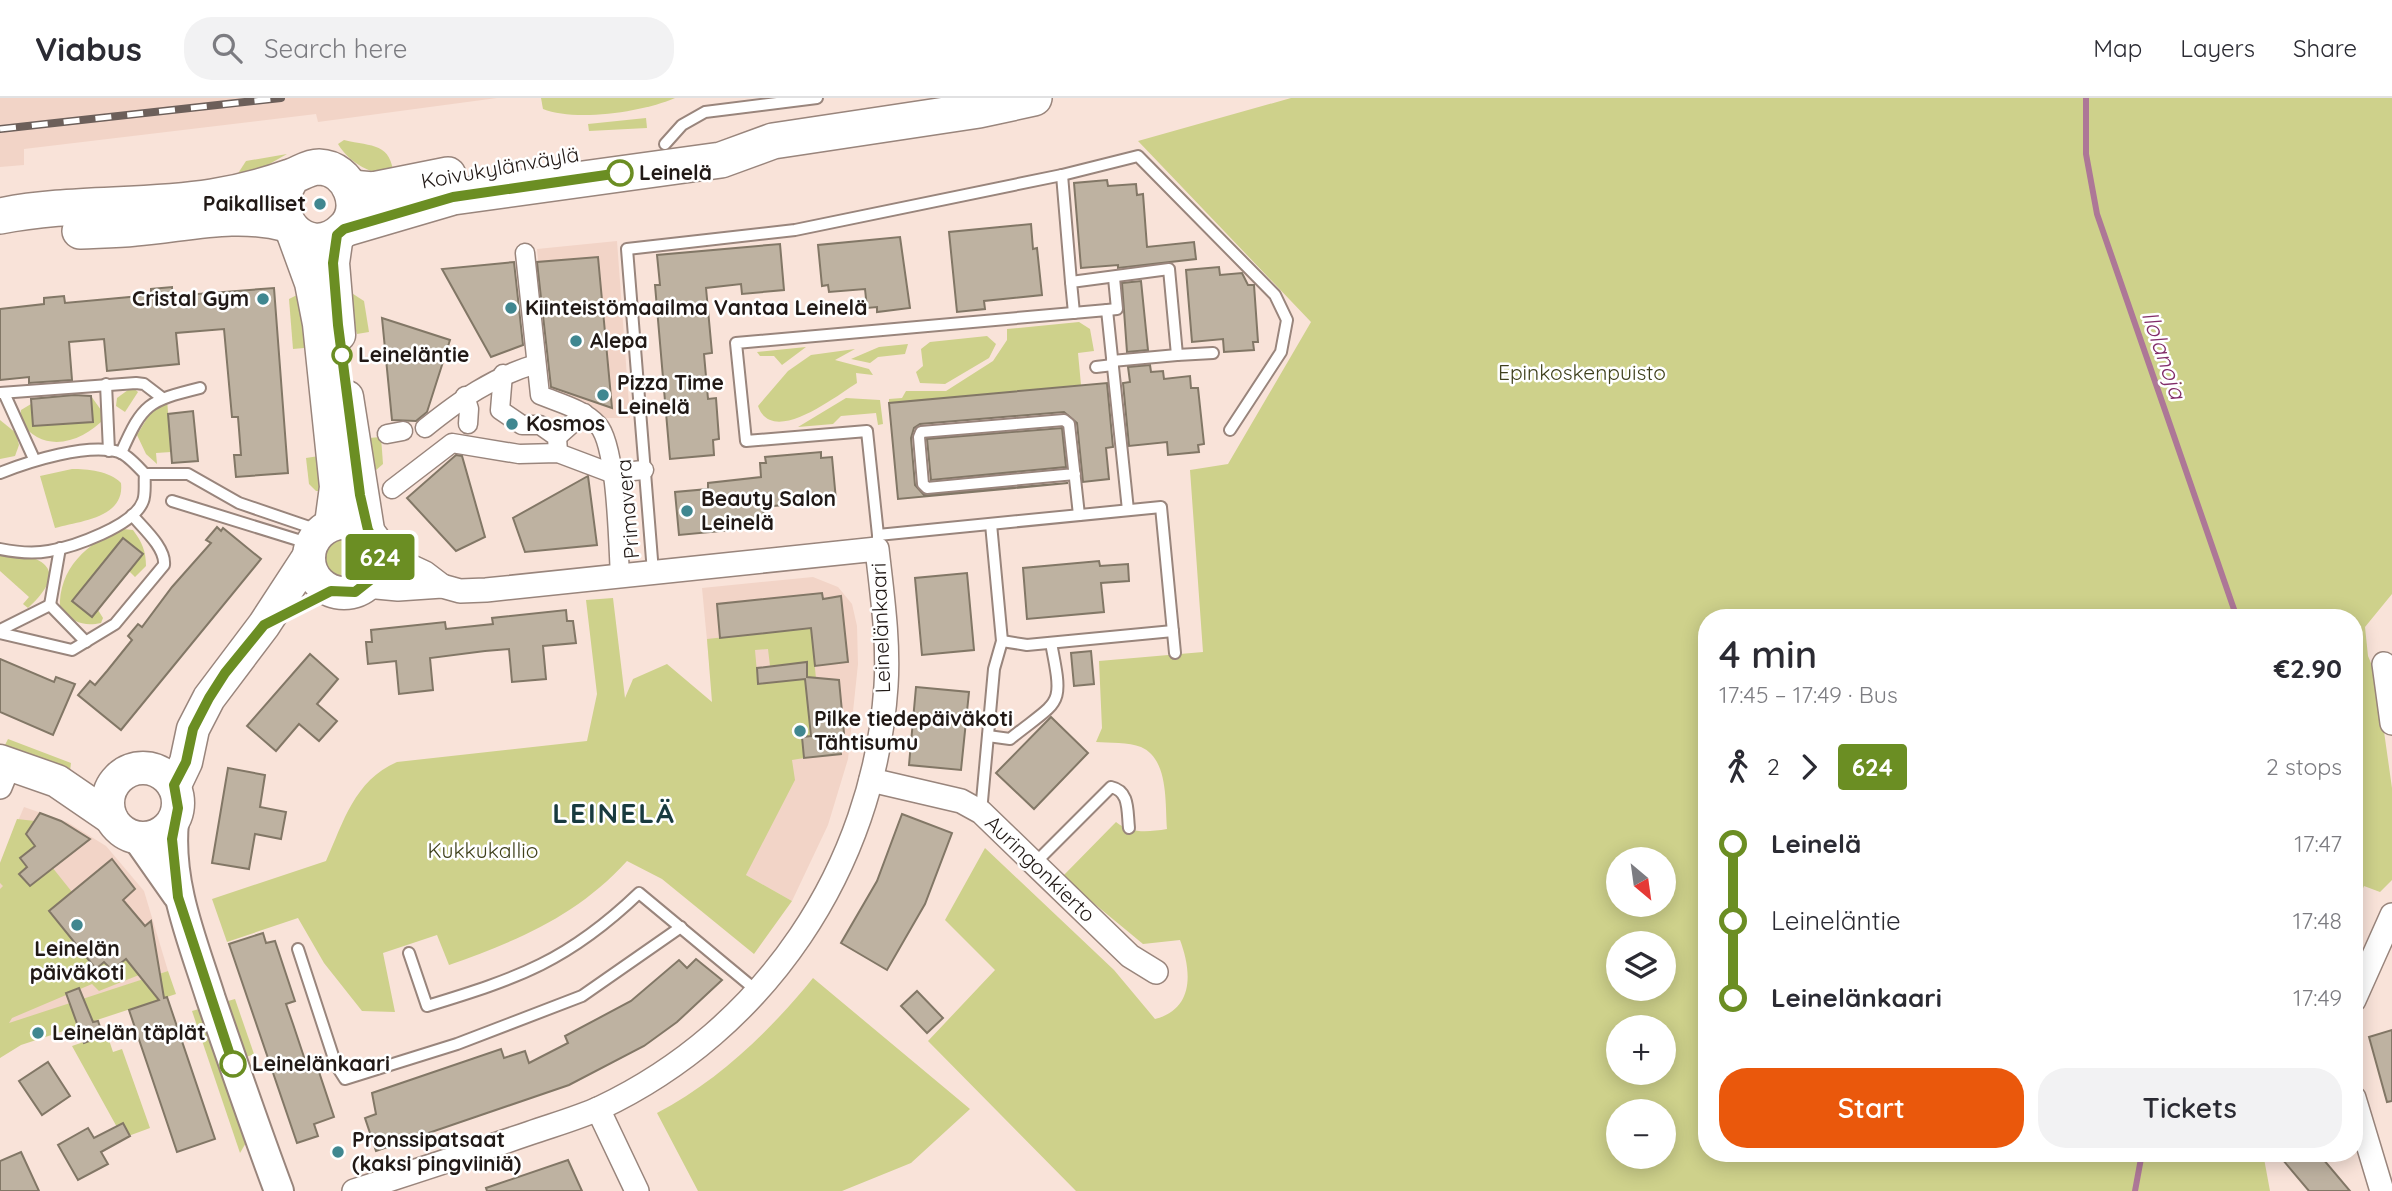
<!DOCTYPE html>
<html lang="en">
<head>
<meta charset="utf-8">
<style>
	:root { --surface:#fff; --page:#f2f2f3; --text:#2b2b33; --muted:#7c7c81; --line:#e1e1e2; --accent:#ea580c }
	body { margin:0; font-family:Quicksand,sans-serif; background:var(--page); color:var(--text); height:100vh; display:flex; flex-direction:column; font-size:26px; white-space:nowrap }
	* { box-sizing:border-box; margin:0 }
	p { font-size:23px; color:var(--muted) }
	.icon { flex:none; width:38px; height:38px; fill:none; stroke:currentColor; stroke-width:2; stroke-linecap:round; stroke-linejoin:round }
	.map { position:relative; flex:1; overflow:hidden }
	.sheet { position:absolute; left:1698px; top:511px; width:665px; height:553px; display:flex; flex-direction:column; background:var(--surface); border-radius:28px; box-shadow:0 4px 18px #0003 }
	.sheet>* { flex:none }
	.badge { padding:0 14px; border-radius:5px; font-size:24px; line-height:46px }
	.needle { width:46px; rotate:151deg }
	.tools { position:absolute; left:1606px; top:749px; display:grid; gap:14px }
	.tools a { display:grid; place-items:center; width:70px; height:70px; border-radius:50%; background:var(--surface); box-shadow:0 4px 18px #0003; font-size:35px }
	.map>.badge { position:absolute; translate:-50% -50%; box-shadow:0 0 0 4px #fff }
	.legs { display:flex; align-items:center; gap:10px; height:77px; padding:0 21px; font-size:23px }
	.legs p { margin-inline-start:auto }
	.overview { display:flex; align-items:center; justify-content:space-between; height:119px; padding:0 21px }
	h1 { font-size:38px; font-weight:600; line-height:52px }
	.action { display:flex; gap:14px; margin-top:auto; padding:14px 21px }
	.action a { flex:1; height:80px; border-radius:28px; background:var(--accent); color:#fff; font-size:28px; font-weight:600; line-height:80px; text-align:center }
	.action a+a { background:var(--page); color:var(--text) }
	ul { padding:0 21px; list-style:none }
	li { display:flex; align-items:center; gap:24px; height:77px; font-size:26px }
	li i { display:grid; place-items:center; width:10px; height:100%; margin:0 9px; background:currentColor }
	li i::after { content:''; width:18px; height:18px; margin:-9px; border:5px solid; border-radius:50%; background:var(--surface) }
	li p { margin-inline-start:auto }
	li:first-child i { background:linear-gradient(#0000 50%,currentColor 0) }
	li:last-child i { background:linear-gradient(currentColor 50%,#0000 0) }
	header { display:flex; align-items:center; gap:42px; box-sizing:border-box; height:98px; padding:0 35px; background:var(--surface); border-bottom:2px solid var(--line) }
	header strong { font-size:33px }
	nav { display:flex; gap:38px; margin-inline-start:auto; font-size:24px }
	.search { width:490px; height:63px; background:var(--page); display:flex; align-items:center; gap:18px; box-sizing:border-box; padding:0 24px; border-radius:28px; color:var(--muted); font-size:26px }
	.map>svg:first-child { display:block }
	.built { fill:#f2d4c7 }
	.green { fill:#ced18b; fill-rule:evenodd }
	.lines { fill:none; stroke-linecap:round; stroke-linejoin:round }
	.stream { stroke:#ad7797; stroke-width:6 }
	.building { fill:#beb2a1; stroke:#827766; stroke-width:2 }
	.service-casing { stroke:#99857c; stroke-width:14 }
	.pedestrian-casing { stroke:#99857c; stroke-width:21 }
	.minor-casing { stroke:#99857c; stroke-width:26 }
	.tertiary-casing { stroke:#99857c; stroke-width:32 }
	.secondary-casing { stroke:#99857c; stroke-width:35 }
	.primary-casing { stroke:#99857c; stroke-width:38 }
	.service { stroke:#fff; stroke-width:10 }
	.pedestrian { stroke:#fff; stroke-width:18 }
	.minor { stroke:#fff; stroke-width:23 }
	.tertiary { stroke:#fff; stroke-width:28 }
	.secondary { stroke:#fff; stroke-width:32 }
	.primary { stroke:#fff; stroke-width:35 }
	.rail-casing { stroke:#6c5f5a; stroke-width:8 }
	.rail { stroke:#fff; stroke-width:5; stroke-dasharray:16; stroke-linecap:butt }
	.line-1-casing { stroke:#fff; stroke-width:16 }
	.line-1 { stroke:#6b8e23; stroke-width:10 }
	.stop-1-dot { fill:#fff; stroke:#6b8e23; stroke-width:3.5 }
	.poi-dot { fill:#408790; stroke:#fff; stroke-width:2.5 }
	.labels { text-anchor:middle; stroke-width:5; stroke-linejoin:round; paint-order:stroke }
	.street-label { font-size:21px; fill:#211916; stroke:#fff }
	.stop-label { font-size:21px; font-weight:bold; fill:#211916; stroke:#fff; text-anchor:start }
	.poi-label { font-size:21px; font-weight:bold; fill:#211916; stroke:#fff; text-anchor:start }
	.park-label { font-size:21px; fill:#3f401c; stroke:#fff }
	.water-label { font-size:23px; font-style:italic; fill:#822d69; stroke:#fff }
	.district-label { font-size:28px; font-weight:bold; letter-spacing:2px; fill:#183a3f; stroke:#fff }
</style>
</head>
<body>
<header>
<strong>Viabus</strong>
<div class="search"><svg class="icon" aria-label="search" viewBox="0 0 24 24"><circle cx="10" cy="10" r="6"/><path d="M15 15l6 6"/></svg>Search here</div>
<nav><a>Map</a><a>Layers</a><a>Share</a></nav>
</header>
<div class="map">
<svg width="2392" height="1093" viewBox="0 0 2392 1093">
	<rect width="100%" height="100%" fill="#f9e3d9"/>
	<g class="built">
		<polygon points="0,0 497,0 318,24 316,16 24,51 24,67 0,69"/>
		<polygon points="617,143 630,320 605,320 551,300 537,151"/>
		<polygon points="813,479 838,489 852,506 857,528 858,566 848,661 828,727 792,803 746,777 780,706 713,605 702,490"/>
		<polygon points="24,709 67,724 106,748 144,793 168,873 0,930 0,765"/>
	</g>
	<g class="green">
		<path d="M541 0H675C643 14 575 24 543 11Z"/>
		<path d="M1291 0H2392V496L2365 529 2368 558 2376 577 2392 690V782L2380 794 2364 788 2354 812V520H1706V1055H2263L2270 1093H1076L928 943 995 872 945 822 985 750 1114 872 1155 921C1194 911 1192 874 1180 842L1143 846 1062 779 1116 724C1131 736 1148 734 1167 731 1165 706 1169 661 1141 649 1129 644 1109 645 1096 644L1102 630 1099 563 1203 554 1190 372 1228 366 1311 224 1138 43ZM1619 761H1664V807H1619ZM1619 845H1664V891H1619ZM1619 929H1664V975H1619ZM1619 1013H1664V1059H1619Z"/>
		<polygon points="646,20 647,30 589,33 588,26"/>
		<path d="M344 42C373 49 391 44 394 79 372 76 350 66 338 46Z"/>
		<polygon points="287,56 257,73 235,80 246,63"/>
		<polygon points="303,194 308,209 304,250 293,251 289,201"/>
		<polygon points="350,194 364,203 369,234 357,236 348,208"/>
		<polygon points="1079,224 1090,231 1094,253 1078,255 1081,287 889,305 889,301 902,300 906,293 946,293 993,263 1007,242 1007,231"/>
		<polygon points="987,238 996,246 989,260 945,286 920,285 916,274 923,268 921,251 930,244"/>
		<polygon points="908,246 905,256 878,259 870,265 851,261 879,249"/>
		<polygon points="806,249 782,267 774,258 760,258 757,254"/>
		<path d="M855 251 835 262 869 271 873 277 856 275 857 285C836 298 772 349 758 308L788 273 811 257Z"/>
		<polygon points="132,289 138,294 125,314 116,308 117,300"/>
		<path d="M91 298 106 319C82 345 43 357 20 323L21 312 31 306 33 328 93 324Z"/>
		<polygon points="846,300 880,302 883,326 878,327 876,315 841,318 833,326 798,329"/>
		<polygon points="167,301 171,354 156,355 157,366 146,356 137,337 149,317"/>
		<polygon points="0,322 16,335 19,347 15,358 0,361"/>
		<polygon points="381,339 383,366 367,380 369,340"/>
		<polygon points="319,358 330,393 316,393 309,386 306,360"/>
		<path d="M72 371C87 371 110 373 121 385 125 420 80 423 55 430L40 378Z"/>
		<path d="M123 431 133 432C142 444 146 453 146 468L135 479 129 473 122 441 73 502 92 519 98 512 103 520 101 525C84 529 73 524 60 511 58 471 87 444 123 431Z"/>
		<circle cx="345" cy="460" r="22"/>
		<path d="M0 454C45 457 70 472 28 510L23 506 29 499 0 473Z"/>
		<path d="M613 500 625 600 633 581 667 566 712 604 707 541 816 529 813 549 818 602 811 638 802 639 804 660 792 662 795 682 746 777 792 803 754 856 662 781 627 763C577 818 517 843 449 867L437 837 383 855 395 914 362 913 324 865 298 820 227 844 212 801 326 763C344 723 354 683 397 664L587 643 597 596 586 502ZM768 551 770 568 789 566 758 586 755 552Z"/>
		<polygon points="8,641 71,665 70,673 52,669 4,649"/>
		<polygon points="17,721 35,723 26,736 35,748 27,769 19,776 30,788 40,780 36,774 48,764 72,794 49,813 96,870 104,864 112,872 126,861 139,877 99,893 92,886 12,920 9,925 168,873 176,896 21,947 0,960 0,791 3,788 0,785 0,765"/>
		<path d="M813 880 970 1011 911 1065 842 1093H698L657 1015C718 983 770 933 813 880Z"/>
		<polygon points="235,901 254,956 244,960 228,903"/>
		<polygon points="199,911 213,941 247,1043 240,1055 192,913"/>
		<polygon points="107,936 113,954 122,951 150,1030 123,1040 72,948"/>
	</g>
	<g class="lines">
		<g class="stream">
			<polyline points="2086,0 2086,56 2097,116 2237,520"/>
			<polyline points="2135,1093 2142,1055"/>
		</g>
	</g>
	<g class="building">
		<polygon points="1107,82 1108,88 1136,86 1137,97 1143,96 1147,149 1194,144 1196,161 1118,170 1118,167 1081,170 1074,85"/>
		<polygon points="1031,126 1033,151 1037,150 1042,197 984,203 985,211 957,214 949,134"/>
		<polygon points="900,139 910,210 877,214 877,209 867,210 865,191 829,194 828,187 822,188 818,147"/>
		<polygon points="780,146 784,192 742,196 741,186 706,190 712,255 704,256 708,301 716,300 719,341 713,342 714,357 670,361 655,187 660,187 657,157"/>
		<polygon points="598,159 612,310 551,289 537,164"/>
		<polygon points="514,164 523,247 491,259 442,171"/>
		<polygon points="1219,169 1220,177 1242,175 1248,187 1254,187 1258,244 1253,244 1254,252 1224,254 1223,241 1192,244 1186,172"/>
		<polygon points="1141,183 1148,252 1127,254 1122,185"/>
		<polygon points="172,189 172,198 274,190 288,375 236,379 234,357 241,357 238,319 232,319 224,231 176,235 179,266 107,273 104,241 69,244 72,282 29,285 29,279 0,282 0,211 44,206 44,200 64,198 65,205 151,197 151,191"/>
		<polygon points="382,220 450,242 427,314 416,323 392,322"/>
		<polygon points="1150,267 1151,274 1163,273 1164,281 1190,278 1191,290 1198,290 1204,346 1198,347 1199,354 1168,357 1167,344 1129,348 1123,285 1130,284 1128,269"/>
		<polygon points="1107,285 1113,349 1106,350 1109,381 1083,384 1077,325 1064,314 920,326 914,330 911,340 915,387 924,397 1068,385 898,401 889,305"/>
		<polygon points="74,297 91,298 93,324 33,328 31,301"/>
		<polygon points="193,313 198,363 172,365 168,316"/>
		<polygon points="1062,330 1066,369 931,382 927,341"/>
		<polygon points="821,354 821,360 832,359 836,402 763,409 765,429 679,437 675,394 708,391 708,385 761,379 760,365 766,365 765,359"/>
		<polygon points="456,357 462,358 485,439 456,453 407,400"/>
		<polygon points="588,378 597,447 525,454 513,420"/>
		<polygon points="217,429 221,433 223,430 261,461 121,632 78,597 90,583 95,587 107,573 132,542 128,538 138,526 142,529 172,489 211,445 206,442"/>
		<polygon points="123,440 143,456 92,519 72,503"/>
		<polygon points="1099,463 1100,468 1128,466 1129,483 1101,485 1104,514 1027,521 1023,470"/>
		<polygon points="967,475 974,552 922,557 915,480"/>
		<polygon points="822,495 823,501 841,498 848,564 815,568 811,530 720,540 717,506"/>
		<polygon points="566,512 567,523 573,523 576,545 543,548 546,581 512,584 509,551 485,553 430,560 433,592 399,596 396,563 368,566 366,544 372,544 371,532 445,524 446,531 493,526 492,520"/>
		<polygon points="1091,553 1094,586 1074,588 1071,555"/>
		<polygon points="310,556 338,581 317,606 337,623 319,643 299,626 276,653 247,628"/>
		<polygon points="0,561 54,584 56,579 75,586 53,637 0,614"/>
		<polygon points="807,564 807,579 839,582 844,635 839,636 841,656 804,660 802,639 811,638 805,581 758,586 757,570"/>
		<polygon points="916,589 969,594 961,672 909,667"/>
		<polygon points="1051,619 1088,655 1034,711 996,675"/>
		<polygon points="228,670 265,677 260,709 286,714 281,741 255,736 249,771 212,765"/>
		<polygon points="40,715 61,723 90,741 30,788 19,776 27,769 20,760 35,748 26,736"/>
		<polygon points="902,716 952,735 925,806 887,872 841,845 877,783"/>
		<polygon points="112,761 135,791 123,802 145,828 151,823 164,900 167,899 215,1041 177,1054 129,912 159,902 126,861 112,872 104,864 96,871 49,813"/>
		<polygon points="263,835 266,845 275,843 295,903 286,906 293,926 305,962 314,959 334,1019 314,1026 318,1038 297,1045 229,846"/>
		<polygon points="696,861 722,882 677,924 644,948 569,987 376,1053 365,1020 376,1016 372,995 501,951 504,960 525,953 529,965 568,945 565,938 631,903 679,862 687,870"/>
		<polygon points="79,890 93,924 98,923 103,938 84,945 66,895"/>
		<polygon points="917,893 943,920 927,935 901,908"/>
		<polygon points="2392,932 2392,1003 2387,1004 2369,939"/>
		<polygon points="48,964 70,998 42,1017 19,983"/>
		<polygon points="123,1025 130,1038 101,1054 108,1066 78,1082 58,1047 88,1030 94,1040"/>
		<polygon points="21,1054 39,1093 0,1093 0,1063"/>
		<polygon points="2277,1055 2318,1055 2350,1093 2309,1093"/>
		<polygon points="568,1062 582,1093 487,1093 486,1090"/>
	</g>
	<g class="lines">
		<defs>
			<g id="service">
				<polyline points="665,46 682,27 705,14 817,0"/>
				<polyline points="1062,77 1071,184"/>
				<polyline points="1107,212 1117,211 1114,180"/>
				<polyline points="1074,215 1071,184 1169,171 1177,257 1112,263"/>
				<polyline points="1177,257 1213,255"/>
				<polyline points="1096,269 1113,267"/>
				<polyline points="106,286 109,353"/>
				<polyline points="0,295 136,285 144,286 161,299"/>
				<polyline points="4,295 34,361"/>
				<path d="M121 355C143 305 148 303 200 290"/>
				<path d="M0 375C30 363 87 345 119 354 128 357 138 369 145 376 144 383 146 396 143 403 134 428 73 449 49 453 33 456 15 454 0 451"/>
				<polyline points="145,376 188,376 239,405 321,433"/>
				<polyline points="1075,376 927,390 923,386 919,339 921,334 1064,322 1069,326 1079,417"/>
				<polyline points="172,403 311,446"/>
				<polyline points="878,437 867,333 746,343 736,245 1107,212 1128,412"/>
				<polyline points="878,441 878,437 1161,409 1175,555"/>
				<polyline points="653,474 627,151 795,132 1062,77 1138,58 1275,197 1287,222 1281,254 1230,332"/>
				<polyline points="50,507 60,450"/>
				<polyline points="0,532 50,507 86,544"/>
				<path d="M0 535 72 552 115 526 164 467C166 450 143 430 132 417"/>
				<polyline points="1002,543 1027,547 1173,533"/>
				<path d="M988 638 1010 641C1061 600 1064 611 1051 545"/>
				<polyline points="981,714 994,571 1002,543 991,426"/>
				<path d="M1034 766 1111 689C1130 693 1127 713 1129 730"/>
				<polyline points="298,851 336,967 345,981 457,946 582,898 681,829"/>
				<path d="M409 855 427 908C519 880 568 863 639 795L757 893"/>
			</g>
			<g id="pedestrian">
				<path d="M525 155 540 297C559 305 584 311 598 327 617 348 618 446 620 478"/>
				<polyline points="503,276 500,312 522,327 540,327 557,339 558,355"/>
				<polyline points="465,298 469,311 468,326"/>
				<path d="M425 330C460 302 492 279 536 266"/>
				<polyline points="387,336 403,333"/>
				<polyline points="557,339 584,315"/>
				<polyline points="392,391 452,345 519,356 558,355 611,375 644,372"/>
			</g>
			<g id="minor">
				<polyline points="380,454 425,475 442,488"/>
				<polyline points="2384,566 2392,625"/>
				<polyline points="871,682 961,703 981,714 1130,858 1156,874"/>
				<polyline points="0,689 9,667"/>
				<polyline points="2354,902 2392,817"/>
				<polyline points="2354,1000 2382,1093"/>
				<polyline points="598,1011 637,1093"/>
				<path d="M354 1093C413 1074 472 1055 530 1035 553 1027 578 1020 600 1010 765 932 874 770 886 588 889 543 882 496 877 451L486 492 460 493 442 488 398 491 366 488"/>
			</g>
			<g id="tertiary">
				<path d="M174 724C168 786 193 844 211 901 233 965 255 1029 279 1093"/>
				<polyline points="137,740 177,797"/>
			</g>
			<g id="secondary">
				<polyline points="292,133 311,185 319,226 336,389 331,426"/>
				<polyline points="337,137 333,165 339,237"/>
				<polyline points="347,299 368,432"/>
				<circle cx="344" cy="460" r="35"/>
				<polyline points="0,663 57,683 111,720"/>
				<circle cx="143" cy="705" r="35"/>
				<polyline points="175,687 186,664 193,631 209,600 264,527 309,458"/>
			</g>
			<g id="primary">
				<polyline points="351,90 373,92 448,77"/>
				<path d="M0 118C69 104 142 110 212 99 238 95 265 88 290 79 300 76 308 69 319 69 350 70 366 111 343 132 308 165 262 118 293 78"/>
				<polyline points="344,131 453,99 721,62 773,43 979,12 1034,0"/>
				<path d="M80 133C99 132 117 132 135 130 186 126 237 112 287 126"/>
			</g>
		</defs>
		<use href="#service" class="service-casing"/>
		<use href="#pedestrian" class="pedestrian-casing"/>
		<use href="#minor" class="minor-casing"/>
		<use href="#tertiary" class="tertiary-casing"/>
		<use href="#secondary" class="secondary-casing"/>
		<use href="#primary" class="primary-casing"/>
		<use href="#service" class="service"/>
		<use href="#pedestrian" class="pedestrian"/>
		<use href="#minor" class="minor"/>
		<use href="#tertiary" class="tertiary"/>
		<use href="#secondary" class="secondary"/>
		<use href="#primary" class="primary"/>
		<defs>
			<polyline id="rail" points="0,31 281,0"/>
		</defs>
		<use href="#rail" class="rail-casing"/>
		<use href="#rail" class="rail"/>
	</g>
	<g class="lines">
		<defs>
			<polyline id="line-1" points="233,966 178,799 172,741 178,710 174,687 186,664 193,631 209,600 225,575 264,527 331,493 355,494 374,479 380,466 380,454 368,432 360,397 338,227 333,165 337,137 344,131 453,99 620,75"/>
		</defs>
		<use href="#line-1" class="line-1-casing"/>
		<use href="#line-1" class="line-1"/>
	</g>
	<g class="stop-1-dot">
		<circle cx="620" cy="75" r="12"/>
		<circle cx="342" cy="257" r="9"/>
		<circle cx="233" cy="966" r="12"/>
	</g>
	<g class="poi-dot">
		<circle cx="320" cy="106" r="7"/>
		<circle cx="263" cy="201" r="7"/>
		<circle cx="511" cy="210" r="7"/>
		<circle cx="576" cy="243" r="7"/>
		<circle cx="603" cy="297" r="7"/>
		<circle cx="512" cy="326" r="7"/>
		<circle cx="687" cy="413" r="7"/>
		<circle cx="800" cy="633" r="7"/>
		<circle cx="77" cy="827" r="7"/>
		<circle cx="38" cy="935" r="7"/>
		<circle cx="338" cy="1054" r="7"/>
	</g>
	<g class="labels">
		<g class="street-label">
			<text transform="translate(500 70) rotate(-10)" y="7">Koivukylänväylä</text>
			<text transform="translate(628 411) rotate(-95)" y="7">Primavera</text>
			<text transform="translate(881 530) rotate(-92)" y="7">Leinelänkaari</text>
			<text transform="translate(1040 771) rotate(44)" y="7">Auringonkierto</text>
		</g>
		<g class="stop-label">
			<text x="639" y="82">Leinelä</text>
			<text x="358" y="264">Leineläntie</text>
			<text x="252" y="973">Leinelänkaari</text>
		</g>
		<g class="poi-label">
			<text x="306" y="113" text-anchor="end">Paikalliset</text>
			<text x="249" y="208" text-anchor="end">Cristal Gym</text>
			<text x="525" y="217">Kiinteistömaailma Vantaa Leinelä</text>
			<text x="590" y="250">Alepa</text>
			<text x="617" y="292">Pizza Time<tspan x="617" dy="24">Leinelä</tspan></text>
			<text x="526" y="333">Kosmos</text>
			<text x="701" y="408">Beauty Salon<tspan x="701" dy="24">Leinelä</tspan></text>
			<text x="814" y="628">Pilke tiedepäiväkoti<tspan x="814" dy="24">Tähtisumu</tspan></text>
			<text x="77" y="858" text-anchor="middle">Leinelän<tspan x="77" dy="24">päiväkoti</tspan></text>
			<text x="52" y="942">Leinelän täplät</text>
			<text x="352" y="1049">Pronssipatsaat<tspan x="352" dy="24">(kaksi pingviiniä)</tspan></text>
		</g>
		<g class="park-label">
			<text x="1582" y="282">Epinkoskenpuisto</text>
			<text x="483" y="760">Kukkukallio</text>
		</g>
		<g class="water-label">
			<text transform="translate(2164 257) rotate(71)" y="8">Ilolanoja</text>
		</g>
		<g class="district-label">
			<text x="614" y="725">LEINELÄ</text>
		</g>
	</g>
</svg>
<div class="tools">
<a><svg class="needle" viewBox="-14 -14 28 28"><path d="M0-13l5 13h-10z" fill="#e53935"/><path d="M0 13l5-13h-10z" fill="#7c7c81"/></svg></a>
<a><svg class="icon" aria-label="layers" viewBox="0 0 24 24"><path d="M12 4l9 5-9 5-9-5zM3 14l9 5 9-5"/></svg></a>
<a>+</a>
<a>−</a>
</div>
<b class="badge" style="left:380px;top:459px;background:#6b8e23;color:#fff">624</b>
<section class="sheet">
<div class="overview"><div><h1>4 min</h1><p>17:45 – 17:49 · Bus</p></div><b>€2.90</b></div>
<div class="legs"><svg class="icon" aria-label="walk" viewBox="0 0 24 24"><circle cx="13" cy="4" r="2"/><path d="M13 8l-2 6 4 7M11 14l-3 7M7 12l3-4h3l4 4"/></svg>2<svg class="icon" aria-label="forward" viewBox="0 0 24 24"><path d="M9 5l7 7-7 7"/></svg><b class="badge" style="background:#6b8e23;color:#fff">624</b><p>2 stops</p></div>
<ul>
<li><i style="color:#6b8e23"></i><b>Leinelä</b><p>17:47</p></li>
<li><i style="color:#6b8e23"></i><span>Leineläntie</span><p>17:48</p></li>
<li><i style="color:#6b8e23"></i><b>Leinelänkaari</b><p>17:49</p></li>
</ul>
<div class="action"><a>Start</a><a>Tickets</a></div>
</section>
</div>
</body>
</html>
